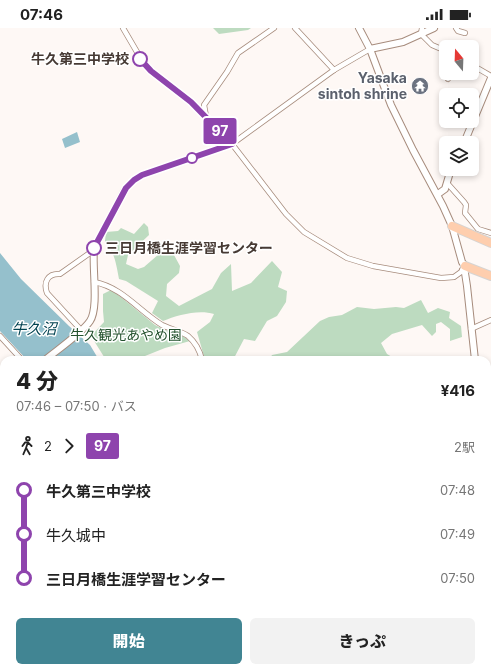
<!DOCTYPE html>
<html lang="ja">
<head>
<meta charset="utf-8">
<style>
	:root { --surface:#fff; --page:#f2f2f2; --text:#222; --muted:#767676; --accent:#418593 }
	body { margin:0; font-family:Inter,"Noto Sans JP",sans-serif; background:var(--page); color:var(--text); height:100vh; display:flex; flex-direction:column; font-size:15px; white-space:nowrap }
	* { box-sizing:border-box; margin:0 }
	p { font-size:13px; color:var(--muted) }
	.icon { flex:none; width:22px; height:22px; fill:none; stroke:currentColor; stroke-width:2; stroke-linecap:round; stroke-linejoin:round }
	.map { position:relative; flex:1; overflow:hidden }
	.sheet { position:absolute; left:0px; top:328px; width:491px; height:316px; display:flex; flex-direction:column; background:var(--surface); border-radius:12px 12px 0 0; box-shadow:0 2px 6px #0003 }
	.sheet>* { flex:none }
	.badge { padding:0 8px; border-radius:3px; font-size:14px; line-height:26px }
	.needle { width:26px; rotate:341deg }
	.tools { position:absolute; left:439px; top:12px; display:grid; gap:8px }
	.tools a { display:grid; place-items:center; width:40px; height:40px; border-radius:6px; background:var(--surface); box-shadow:0 2px 6px #0003; font-size:20px }
	.map>.badge { position:absolute; translate:-50% -50%; box-shadow:0 0 0 2px #fff }
	.legs { display:flex; align-items:center; gap:6px; height:44px; padding:0 16px; font-size:13px }
	.legs p { margin-inline-start:auto }
	.headline { display:flex; align-items:center; justify-content:space-between; height:68px; padding:0 16px }
	h1 { font-size:22px; font-weight:800; line-height:30px }
	.action { display:flex; gap:8px; margin-top:auto; padding:8px 16px }
	.action a { flex:1; height:46px; border-radius:6px; background:var(--accent); color:#fff; font-size:16px; font-weight:800; line-height:46px; text-align:center }
	.action a+a { background:var(--page); color:var(--text) }
	ul { padding:0 16px; list-style:none }
	li { display:flex; align-items:center; gap:14px; height:44px; font-size:15px }
	li i { display:grid; place-items:center; width:6px; height:100%; margin:0 5px; background:currentColor }
	li i::after { content:''; width:10px; height:10px; margin:-5px; border:3px solid; border-radius:50%; background:var(--surface) }
	li p { margin-inline-start:auto }
	li:first-child i { background:linear-gradient(#0000 50%,currentColor 0) }
	li:last-child i { background:linear-gradient(currentColor 50%,#0000 0) }
	.status { display:flex; justify-content:space-between; align-items:center; height:28px; padding:0 20px; background:var(--surface); direction:ltr }
	.status svg { height:11px; fill:currentColor }
	.map>svg:first-child { display:block }
	.green { fill:#bddbc0 }
	.water { fill:#95c0cc }
	.lines { fill:none; stroke-linecap:round; stroke-linejoin:round }
	.minor-casing { stroke:#a78c7d; stroke-width:6 }
	.tertiary-casing { stroke:#a78c7d; stroke-width:8 }
	.trunk-casing { stroke:#d6d4d2; stroke-width:10 }
	.minor { stroke:#fff; stroke-width:4.5 }
	.tertiary { stroke:#fff; stroke-width:6 }
	.trunk { stroke:#feceae; stroke-width:8 }
	.line-1-casing { stroke:#fff; stroke-width:9 }
	.line-1 { stroke:#8e44ad; stroke-width:6 }
	.stop-1-dot { fill:#fff; stroke:#8e44ad; stroke-width:2 }
	.labels { text-anchor:middle; stroke-width:3; stroke-linejoin:round; paint-order:stroke }
	.stop-label { font-size:14px; font-weight:bold; fill:#463a34; stroke:#fff; text-anchor:end }
	.worship-label { font-size:14px; font-weight:bold; fill:#5b616d; stroke:#fff; text-anchor:end }
	.park-label { font-size:14px; fill:#23512d; stroke:#fff }
	.water-label { font-size:15px; font-style:italic; fill:#004250; stroke:#fff }
</style>
</head>
<body>
<div class="status"><b>07:46</b><svg viewBox="0 0 49 12"><path d="M0 12V9h3v3zM5 12V6h3v6zM10 12V3h3v9zM15 12V0h3v12zM26 1h20v11H26zM47 4h2v5h-2z"/></svg></div>
<div class="map">
<svg width="491" height="644" viewBox="0 0 491 644">
	<rect width="100%" height="100%" fill="#fef8f5"/>
	<g class="green">
		<polygon points="213,0 251,0 248,2 219,6"/>
		<path d="M144 195 148 199 149 207 128 227 126 236 138 241 144 239 159 226 174 227 180 238 179 245 167 256 166 268 179 278 212 261 221 245 231 236 232 263 251 255 272 233 282 244 278 259 287 263 286 274 277 288 267 293 255 313 244 311 233 332H205L197 304 210 294 214 286C199 281 177 287 163 293L152 285 158 273 126 253 119 251C116 235 115 226 105 213L106 204 118 203 121 200 134 206Z"/>
		<polygon points="111,262 122,270 155,297 165,302 178,305 190,313 165,320 135,332 106,332 91,308 104,294 103,283 103,266"/>
		<polygon points="421,272 428,285 438,280 450,284 449,290 461,298 462,309 450,313 450,301 441,294 436,296 436,304 432,308 422,297 392,306 381,315 387,326 397,332 269,332 272,327 287,324 320,293 329,289 342,287 357,279 374,281 396,279 404,280"/>
		<polygon points="303,640 330,640 332,644 306,644"/>
		<polygon points="383,640 400,640 407,644 385,644"/>
	</g>
	<g class="water">
		<polygon points="77,104 80,114 65,120 62,111"/>
		<polygon points="0,225 21,251 69,298 90,317 99,332 27,332 0,303"/>
		<polygon points="4,628 4,640 239,640 242,644 0,644 0,630"/>
	</g>
	<g class="lines">
		<defs>
			<g id="minor">
				<polyline points="123,0 144,36 151,43 191,74 206,88 232,116 286,186 304,204 347,230 373,238 441,250 454,249 461,244 464,240"/>
				<polyline points="295,0 334,42"/>
				<polyline points="422,0 421,6 432,17 446,23"/>
				<polyline points="456,0 458,3 465,5"/>
				<polyline points="472,37 491,48"/>
				<polyline points="448,51 451,45"/>
				<polyline points="206,88 204,77 227,44 238,25 274,0"/>
				<polyline points="447,155 464,174 466,177 465,185 478,201 491,205"/>
				<path d="M94 254C122 259 139 283 162 297 170 301 181 303 188 308 195 314 200 323 202 332"/>
				<polyline points="471,301 491,292"/>
				<path d="M81 302 47 265C43 254 48 245 60 246L94 222 123 163C128 156 134 151 142 147L232 116 334 42 370 21"/>
				<polyline points="0,308 22,332"/>
				<polyline points="378,640 381,644"/>
				<polyline points="443,640 446,644"/>
			</g>
			<g id="tertiary">
				<polyline points="359,0 370,21 391,77 413,122 443,178 452,198 462,234 465,238"/>
				<polyline points="370,21 403,14 434,0"/>
				<polyline points="464,115 491,50"/>
				<polyline points="438,166 445,161 451,141"/>
				<polyline points="463,242 465,245 467,258 475,332"/>
				<path d="M45 332C57 322 82 305 90 293 99 280 92 239 94 222"/>
				<polyline points="0,369 4,366"/>
				<polyline points="487,490 489,492"/>
			</g>
			<g id="trunk">
				<polyline points="452,198 491,215"/>
				<polyline points="465,238 491,248"/>
			</g>
		</defs>
		<use href="#minor" class="minor-casing"/>
		<use href="#tertiary" class="tertiary-casing"/>
		<use href="#trunk" class="trunk-casing"/>
		<use href="#minor" class="minor"/>
		<use href="#tertiary" class="tertiary"/>
		<use href="#trunk" class="trunk"/>
	</g>
	<g class="lines">
		<defs>
			<polyline id="line-1" points="94,220 126,160 134,152 142,147 232,116 191,74 151,43 140,31"/>
		</defs>
		<use href="#line-1" class="line-1-casing"/>
		<use href="#line-1" class="line-1"/>
	</g>
	<defs>
		<symbol id="temple-disc" viewBox="-11 -11 22 22"><circle r="9.5" fill="#6b7280" stroke="#fff"/><path d="M0-6L5-2H3V0L6.5 2.5H4V6H1.5V3h-3V6H-4V2.5H-6.5L-3 0V-2H-5Z" fill="#fff"/></symbol>
	</defs>
	<g fill-rule="evenodd">
		<use href="#temple-disc" x="410" y="48" width="20" height="20"/>
	</g>
	<g class="stop-1-dot">
		<circle cx="140" cy="31" r="7"/>
		<circle cx="192" cy="130" r="5"/>
		<circle cx="94" cy="220" r="7"/>
	</g>
	<g class="labels">
		<g class="stop-label">
			<text x="129" y="36">牛久第三中学校</text>
			<text x="105" y="225" text-anchor="start">三日月橋生涯学習センター</text>
		</g>
		<g class="worship-label">
			<text x="407" y="55">Yasaka<tspan x="407" dy="16">sintoh shrine</tspan></text>
		</g>
		<g class="park-label">
			<text x="126" y="312">牛久観光あやめ園</text>
		</g>
		<g class="water-label">
			<text x="34" y="306">牛久沼</text>
		</g>
	</g>
</svg>
<div class="tools">
<a><svg class="needle" viewBox="-14 -14 28 28"><path d="M0-13l5 13h-10z" fill="#e53935"/><path d="M0 13l5-13h-10z" fill="#767676"/></svg></a>
<a><svg class="icon" aria-label="locate" viewBox="0 0 24 24"><circle cx="12" cy="12" r="6"/><path d="M12 2v4M12 18v4M2 12h4M18 12h4"/></svg></a>
<a><svg class="icon" aria-label="layers" viewBox="0 0 24 24"><path d="M12 4l9 5-9 5-9-5zM3 14l9 5 9-5"/></svg></a>
</div>
<b class="badge" style="left:220px;top:103px;background:#8e44ad;color:#fff">97</b>
<section class="sheet">
<div class="headline"><div><h1>4 分</h1><p>07:46 – 07:50 · バス</p></div><b>¥416</b></div>
<div class="legs"><svg class="icon" aria-label="walk" viewBox="0 0 24 24"><circle cx="13" cy="4" r="2"/><path d="M13 8l-2 6 4 7M11 14l-3 7M7 12l3-4h3l4 4"/></svg>2<svg class="icon" aria-label="forward" viewBox="0 0 24 24"><path d="M9 5l7 7-7 7"/></svg><b class="badge" style="background:#8e44ad;color:#fff">97</b><p>2駅</p></div>
<ul>
<li><i style="color:#8e44ad"></i><b>牛久第三中学校</b><p>07:48</p></li>
<li><i style="color:#8e44ad"></i><span>牛久城中</span><p>07:49</p></li>
<li><i style="color:#8e44ad"></i><b>三日月橋生涯学習センター</b><p>07:50</p></li>
</ul>
<div class="action"><a>開始</a><a>きっぷ</a></div>
</section>
</div>
</body>
</html>
